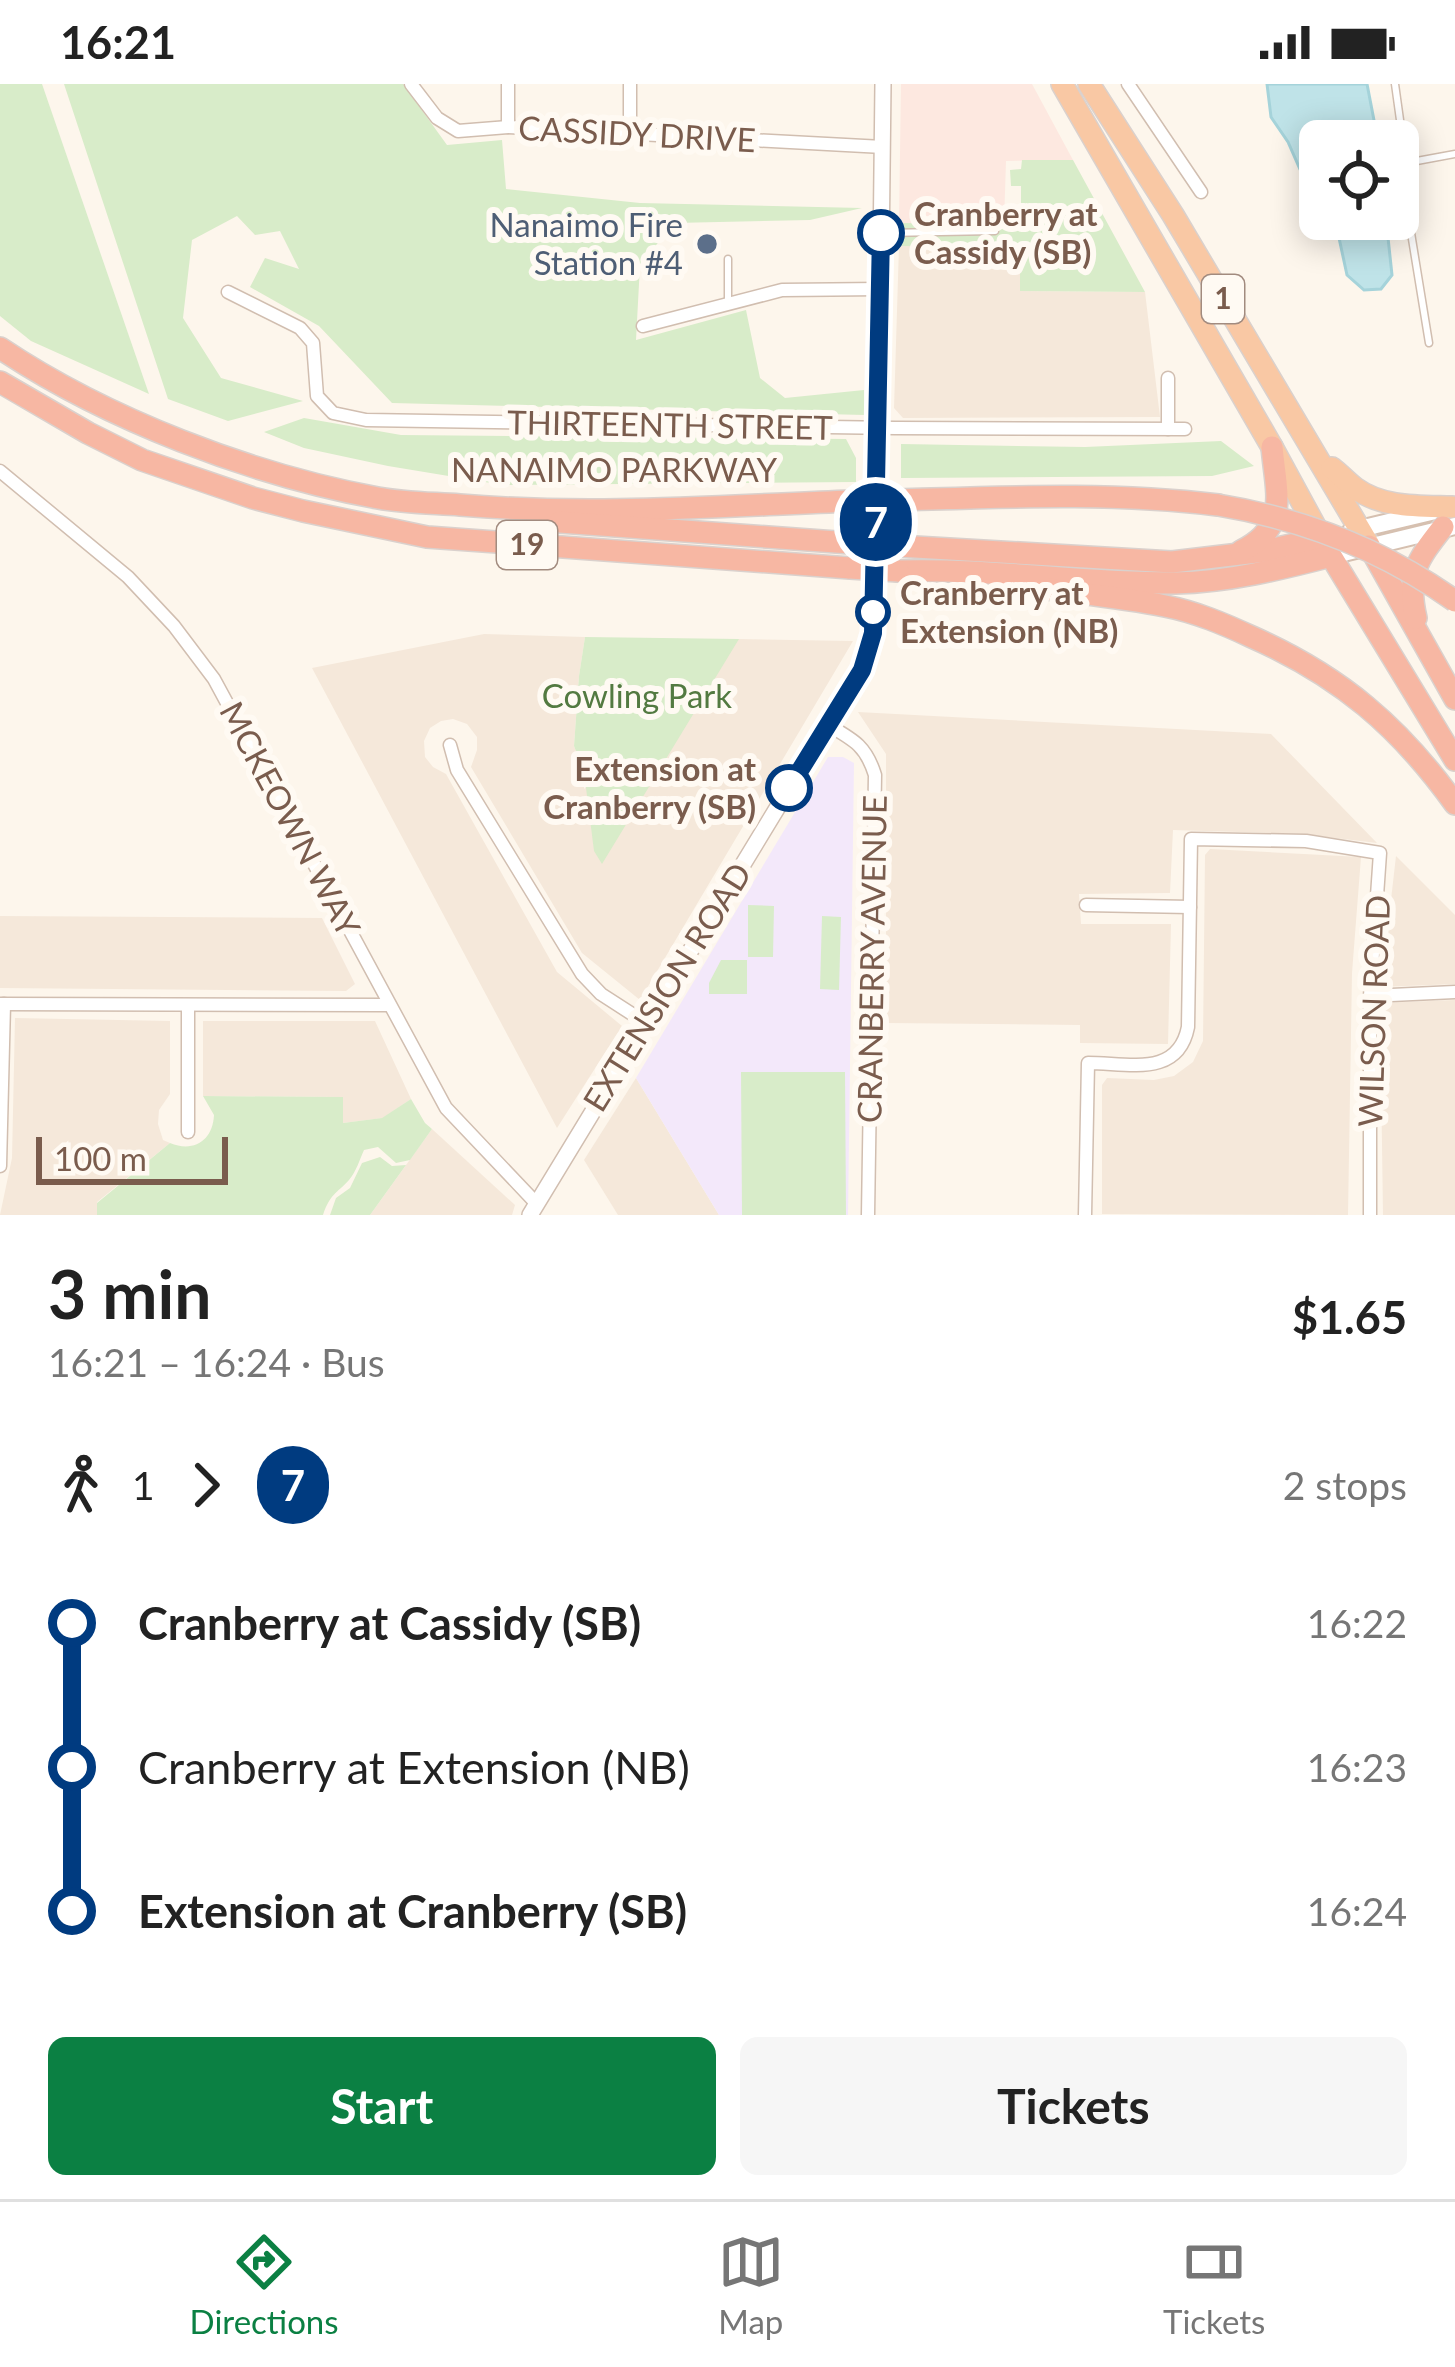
<!DOCTYPE html>
<html lang="en">
<head>
<meta charset="utf-8">
<style>
	:root { --surface:#fff; --page:#f6f6f6; --text:#222; --muted:#767676; --line:#e0e0e0; --accent:#0b8043 }
	body { margin:0; font-family:Lato,sans-serif; background:var(--page); color:var(--text); height:100vh; display:flex; flex-direction:column; font-size:45px; white-space:nowrap }
	* { box-sizing:border-box; margin:0 }
	p { font-size:39px; color:var(--muted) }
	.icon { flex:none; width:66px; height:66px; fill:none; stroke:currentColor; stroke-width:2; stroke-linecap:round; stroke-linejoin:round }
	.map { position:relative; height:1131px; overflow:hidden }
	.drawer { display:flex; flex-direction:column; background:var(--surface); flex:1 }
	.drawer>* { flex:none }
	.badge { padding:0 24px; border-radius:39px; font-size:42px; line-height:78px }
	.buttons { position:absolute; left:1299px; top:36px; display:grid; gap:24px }
	.buttons a { display:grid; place-items:center; width:120px; height:120px; border-radius:18px; background:var(--surface); box-shadow:0 6px 30px #0003; font-size:60px }
	.scale { position:absolute; left:36px; bottom:30px; width:192px; box-sizing:border-box; padding-left:12px; border:6px solid #7a5c4d; border-top:0; font-size:33px; line-height:42px; white-space:nowrap; color:#7a5c4d; -webkit-text-stroke:9px #fffaf3; paint-order:stroke }
	.map>.badge { position:absolute; translate:-50% -50%; box-shadow:0 0 0 6px #fff }
	.legs { display:flex; align-items:center; gap:18px; height:132px; padding:0 48px; font-size:39px }
	.legs p { margin-inline-start:auto }
	.headline { display:flex; align-items:center; justify-content:space-between; height:204px; padding:0 48px }
	h1 { font-size:66px; font-weight:700; line-height:90px }
	.primary-button { display:flex; gap:24px; margin-top:auto; padding:24px 48px }
	.primary-button a { flex:1; height:138px; border-radius:18px; background:var(--accent); color:#fff; font-size:48px; font-weight:700; line-height:138px; text-align:center }
	.primary-button a+a { background:var(--page); color:var(--text) }
	ul { padding:0 48px; list-style:none }
	li { display:flex; align-items:center; gap:42px; height:144px; font-size:45px }
	li i { display:grid; place-items:center; width:18px; height:100%; margin:0 15px; background:currentColor }
	li i::after { content:''; width:30px; height:30px; margin:-15px; border:9px solid; border-radius:50%; background:var(--surface) }
	li p { margin-inline-start:auto }
	li:first-child i { background:linear-gradient(#0000 50%,currentColor 0) }
	li:last-child i { background:linear-gradient(currentColor 50%,#0000 0) }
	.status { display:flex; justify-content:space-between; align-items:center; height:84px; padding:0 60px; background:var(--surface); direction:ltr }
	.status svg { height:33px; fill:currentColor }
	.menu { display:flex; justify-content:space-around; align-items:center; height:168px; border-top:3px solid var(--line); background:var(--surface); font-size:33px; color:var(--muted) }
	.menu a { display:grid; justify-items:center; gap:6px }
	.menu .active { color:var(--accent) }
	.map>svg:first-child { display:block }
	.residential { fill:#f5e8da }
	.commercial { fill:#fde8e0 }
	.education { fill:#f3e8fa }
	.green { fill:#d8ecc9 }
	.water { fill:#bfe3e8; stroke:#a5d3da; stroke-width:3 }
	.lines { fill:none; stroke-linecap:round; stroke-linejoin:round }
	.service-casing { stroke:#d1beb0; stroke-width:9 }
	.minor-casing { stroke:#d1beb0; stroke-width:15 }
	.tertiary-casing { stroke:#d1beb0; stroke-width:18 }
	.secondary-casing { stroke:#d6c0b0; stroke-width:20 }
	.trunk-casing { stroke:#dad1cd; stroke-width:24 }
	.motorway-casing { stroke:#dad1cd; stroke-width:24 }
	.service { stroke:#fff; stroke-width:6 }
	.minor { stroke:#fff; stroke-width:12 }
	.tertiary { stroke:#fff; stroke-width:15 }
	.secondary { stroke:#fff; stroke-width:16 }
	.trunk { stroke:#f9c8a4; stroke-width:21 }
	.motorway { stroke:#f7b7a3; stroke-width:21 }
	.motorway-bridge-casing { stroke:#dad1cd; stroke-width:24; stroke-linecap:butt }
	.motorway-bridge { stroke:#f7b7a3; stroke-width:21 }
	.line-1-casing { stroke:#fff; stroke-width:27 }
	.line-1 { stroke:#003b80; stroke-width:18 }
	.stop-1-dot { fill:#fff; stroke:#003b80; stroke-width:6 }
	.service-dot { fill:#5c6f8a; stroke:#fffaf3; stroke-width:4.5 }
	.labels { text-anchor:middle; stroke-width:12; stroke-linejoin:round; paint-order:stroke }
	.shield { fill:#fffaf3; stroke:#a28b7f; stroke-width:3 }
	.shield-label { font-size:30px; font-weight:bold; fill:#7a5c4d }
	.street-label { font-size:33px; fill:#7a5c4d; stroke:#fffaf3 }
	.stop-label { font-size:33px; font-weight:bold; fill:#7a5c4d; stroke:#fffaf3; text-anchor:start }
	.service-label { font-size:33px; fill:#4e5e75; stroke:#fffaf3; text-anchor:end }
	.park-label { font-size:33px; fill:#537a41; stroke:#fffaf3 }
</style>
</head>
<body>
<div class="status"><b>16:21</b><svg viewBox="0 0 49 12"><path d="M0 12V9h3v3zM5 12V6h3v6zM10 12V3h3v9zM15 12V0h3v12zM26 1h20v11H26zM47 4h2v5h-2z"/></svg></div>
<div class="map">
<svg width="1455" height="1131" viewBox="0 0 1455 1131">
	<rect width="100%" height="100%" fill="#fdf6ec"/>
	<g class="residential">
		<polygon points="899,162 1021,163 1021,207 1145,208 1160,333 903,334 894,324"/>
		<polygon points="484,550 585,553 579,592 574,662 584,688 584,705 738,555 853,557 640,916 582,869 471,683 477,666 477,653 467,640 453,635 441,637 430,644 424,657 425,673 433,683 446,690 557,888 622,942 557,1044 312,584"/>
		<polygon points="858,628 1271,650 1377,759 1302,750 1173,746 1170,809 1079,810 1081,840 1171,840 1168,960 1080,959 1080,941 886,939 886,670"/>
		<polygon points="1210,765 1361,773 1352,889 1348,1131 1102,1130 1102,1001 1107,994 1154,996 1174,992 1193,978 1203,957 1205,771"/>
		<polygon points="1396,772 1455,831 1455,900 1381,903"/>
		<polygon points="0,832 322,834 355,900 346,907 0,904"/>
		<polygon points="1455,916 1455,1131 1383,1131 1380,919"/>
		<polygon points="15,934 170,937 170,1010 159,1026 158,1040 163,1056 170,1059 97,1118 97,1131 0,1131 12,1074"/>
		<polygon points="203,937 375,937 411,1015 383,1034 343,1039 342,1013 203,1012"/>
		<polygon points="636,994 719,1131 618,1131 584,1076"/>
		<polygon points="432,1045 515,1121 512,1131 370,1131"/>
	</g>
	<polygon class="commercial" points="901,0 1032,0 1073,76 1006,77 1004,140 899,139"/>
	<polygon class="education" points="828,673 843,673 854,679 848,1131 719,1131 636,994"/>
	<g class="green">
		<polygon points="0,0 42,0 149,310 31,257 0,232"/>
		<polygon points="64,0 403,0 447,61 502,56 506,105 640,119 862,124 810,136 674,139 640,181 636,256 746,226 760,294 785,314 864,306 865,331 392,319 319,242 250,203 265,174 299,185 280,147 255,151 237,132 192,156 183,234 221,294 303,317 228,337 168,315"/>
		<polygon points="1022,76 1073,76 1145,208 1020,207 1020,163 899,162 899,139 1021,140 1021,102 1011,102 1010,86 1021,85"/>
		<polygon points="304,334 401,351 846,355 856,374 856,398 503,401 388,382 304,364 264,348"/>
		<polygon points="1221,357 1254,382 1212,392 901,394 901,360 1085,363"/>
		<polygon points="585,553 739,555 602,780 594,767 584,688 574,662 579,592"/>
		<polygon points="748,821 774,822 773,873 748,873"/>
		<polygon points="822,832 841,833 839,906 820,905"/>
		<polygon points="721,876 747,876 747,910 709,910 709,899"/>
		<polygon points="741,988 845,988 846,1131 742,1131"/>
		<path d="M203 1012 343 1013V1039L382 1034 411 1015 425 1039 432 1045 410 1076 396 1079 378 1063 364 1066C360 1075 356 1088 349 1096 336 1110 330 1110 323 1131H97V1119L170 1059C194 1069 213 1056 214 1031Z"/>
		<polygon points="380,1073 392,1082 406,1081 370,1131 330,1131 336,1114 350,1104 362,1079"/>
	</g>
	<g class="water">
		<polygon points="1267,0 1367,0 1378,57 1320,57 1320,131 1288,58 1271,33"/>
		<polygon points="1327,135 1386,135 1392,191 1381,205 1364,206 1347,191 1336,140"/>
	</g>
	<g class="lines">
		<defs>
			<g id="service">
				<polyline points="1395,0 1406,79 1404,106 1429,259"/>
				<polyline points="1406,79 1455,70"/>
				<polyline points="885,149 995,147"/>
				<polyline points="728,216 728,175"/>
			</g>
			<g id="minor">
				<polyline points="411,0 437,34 458,47 508,43 883,63"/>
				<polyline points="508,0 508,43"/>
				<polyline points="1128,0 1201,108"/>
				<polyline points="630,48 630,0"/>
				<polyline points="228,208 300,244 313,259 317,312 333,329 366,336 895,344 1185,345"/>
				<polyline points="643,242 782,206 881,205"/>
				<polyline points="1168,345 1168,294"/>
				<polyline points="0,387 128,493 174,542 214,595 446,1024 536,1119"/>
				<path d="M828 641C854 656 866 662 875 691L868 1131"/>
				<polyline points="450,661 457,686 582,890 601,910 646,939"/>
				<polyline points="1086,821 1190,823"/>
				<polyline points="1370,912 1455,908"/>
				<polyline points="0,920 388,921"/>
				<polyline points="188,921 188,1048"/>
				<polyline points="0,1082 4,920"/>
				<path d="M1085 1131 1088 979C1128 979 1178 994 1188 943L1191 755 1306 757 1380 769 1370 912V1131"/>
			</g>
			<polyline id="tertiary" points="530,1131 861,586 873,549 879,344 883,0"/>
			<g id="secondary">
				<polyline points="1351,447 1431,428"/>
				<polyline points="1331,472 1455,442"/>
			</g>
			<g id="trunk">
				<polyline points="1062,0 1272,363 1322,455"/>
				<polyline points="1089,0 1173,131 1369,461"/>
				<path d="M1332 384C1340 390 1347 398 1355 404 1382 424 1419 422 1452 423"/>
			</g>
			<g id="motorway">
				<path d="M0 264C106 335 252 391 378 414 405 419 433 419 460 421 590 432 721 422 851 417"/>
				<polyline points="0,298 88,349 142,376 253,414 303,427 427,453 850,484"/>
				<path d="M899 416C1006 413 1112 408 1218 421"/>
				<polyline points="560,438 850,459"/>
				<polyline points="898,462 1172,478 1265,467 1321,454"/>
				<polyline points="1369,462 1455,615"/>
				<path d="M1241 467C1290 443 1276 409 1272 363"/>
				<path d="M898 487C991 484 1083 500 1176 499 1228 498 1281 485 1331 472L1455 676"/>
				<path d="M1047 505C1086 510 1127 514 1165 522 1196 528 1224 540 1252 553 1340 592 1399 642 1455 720"/>
				<path d="M1416 534C1406 491 1417 476 1443 443"/>
			</g>
		</defs>
		<use href="#service" class="service-casing"/>
		<use href="#minor" class="minor-casing"/>
		<use href="#tertiary" class="tertiary-casing"/>
		<use href="#secondary" class="secondary-casing"/>
		<use href="#trunk" class="trunk-casing"/>
		<use href="#motorway" class="motorway-casing"/>
		<use href="#service" class="service"/>
		<use href="#minor" class="minor"/>
		<use href="#tertiary" class="tertiary"/>
		<use href="#secondary" class="secondary"/>
		<use href="#trunk" class="trunk"/>
		<use href="#motorway" class="motorway"/>
		<defs>
			<g id="motorway-bridge">
				<polyline points="851,417 899,416"/>
				<path d="M1218 421C1303 435 1385 467 1455 517"/>
				<polyline points="850,459 898,462"/>
				<polyline points="850,484 898,487"/>
			</g>
		</defs>
		<use href="#motorway-bridge" class="motorway-bridge-casing"/>
		<use href="#motorway-bridge" class="motorway-bridge"/>
	</g>
	<g class="lines">
		<defs>
			<polyline id="line-1" points="789,704 862,586 873,549 881,149"/>
		</defs>
		<use href="#line-1" class="line-1-casing"/>
		<use href="#line-1" class="line-1"/>
	</g>
	<g class="stop-1-dot">
		<circle cx="881" cy="149" r="21"/>
		<circle cx="873" cy="528" r="15"/>
		<circle cx="789" cy="704" r="21"/>
	</g>
	<circle class="service-dot" cx="707" cy="160" r="12"/>
	<g class="labels">
		<g class="shield">
			<rect x="1202" y="191" width="42" height="48" rx="9"/>
			<rect x="497" y="437" width="60" height="48" rx="9"/>
		</g>
		<g class="shield-label">
			<text x="1223" y="225">1</text>
			<text x="527" y="471">19</text>
		</g>
		<g class="street-label">
			<text transform="translate(637 50) rotate(3)" y="12">CASSIDY DRIVE</text>
			<text transform="translate(670 341) rotate(1)" y="12">THIRTEENTH STREET</text>
			<text x="614" y="398">NANAIMO PARKWAY</text>
			<text transform="translate(290 735) rotate(62)" y="12">MCKEOWN WAY</text>
			<text transform="translate(872 875) rotate(-89)" y="12">CRANBERRY AVENUE</text>
			<text transform="translate(667 903) rotate(-58)" y="12">EXTENSION ROAD</text>
			<text transform="translate(1374 927) rotate(-88)" y="12">WILSON ROAD</text>
		</g>
		<g class="stop-label">
			<text x="914" y="142">Cranberry at<tspan x="914" dy="38">Cassidy (SB)</tspan></text>
			<text x="900" y="521">Cranberry at<tspan x="900" dy="38">Extension (NB)</tspan></text>
			<text x="756" y="697" text-anchor="end">Extension at<tspan x="756" dy="38">Cranberry (SB)</tspan></text>
		</g>
		<g class="service-label">
			<text x="683" y="153">Nanaimo Fire<tspan x="683" dy="38">Station #4</tspan></text>
		</g>
		<g class="park-label">
			<text x="637" y="624">Cowling Park</text>
		</g>
	</g>
</svg>
<div class="buttons">
<a><svg class="icon" aria-label="locate" viewBox="0 0 24 24"><circle cx="12" cy="12" r="6"/><path d="M12 2v4M12 18v4M2 12h4M18 12h4"/></svg></a>
</div>
<div class="scale">100 m</div>
<b class="badge" style="left:876px;top:438px;background:#003b80;color:#fff">7</b>
</div>
<section class="drawer">
<div class="headline"><div><h1>3 min</h1><p>16:21 – 16:24 · Bus</p></div><b>$1.65</b></div>
<div class="legs"><svg class="icon" aria-label="walk" viewBox="0 0 24 24"><circle cx="13" cy="4" r="2"/><path d="M13 8l-2 6 4 7M11 14l-3 7M7 12l3-4h3l4 4"/></svg>1<svg class="icon" aria-label="forward" viewBox="0 0 24 24"><path d="M9 5l7 7-7 7"/></svg><b class="badge" style="background:#003b80;color:#fff">7</b><p>2 stops</p></div>
<ul>
<li><i style="color:#003b80"></i><b>Cranberry at Cassidy (SB)</b><p>16:22</p></li>
<li><i style="color:#003b80"></i><span>Cranberry at Extension (NB)</span><p>16:23</p></li>
<li><i style="color:#003b80"></i><b>Extension at Cranberry (SB)</b><p>16:24</p></li>
</ul>
<div class="primary-button"><a>Start</a><a>Tickets</a></div>
</section>
<nav class="menu">
<a class="active"><svg class="icon" aria-label="directions" viewBox="0 0 24 24"><path d="M12 3l9 9-9 9-9-9zM9 14v-3h6M13 9l2 2-2 2"/></svg>Directions</a>
<a><svg class="icon" aria-label="map" viewBox="0 0 24 24"><path d="M3 6l6-2 6 2 6-2v14l-6 2-6-2-6 2zM9 4v14M15 6v14"/></svg>Map</a>
<a><svg class="icon" aria-label="tickets" viewBox="0 0 24 24"><path d="M3 7h18v10H3zM15 7v10"/></svg>Tickets</a>
</nav>
</body>
</html>
